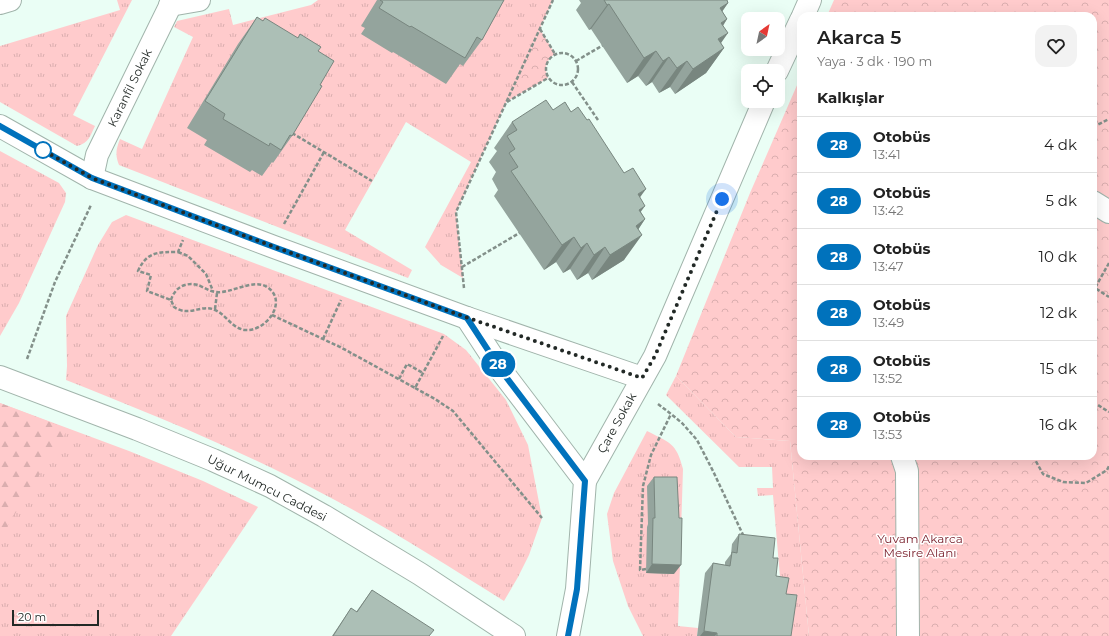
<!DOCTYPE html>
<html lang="tr">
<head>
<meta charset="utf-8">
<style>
	:root { --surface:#fff; --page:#f2f2f2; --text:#222; --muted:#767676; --line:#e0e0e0 }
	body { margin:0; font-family:Montserrat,sans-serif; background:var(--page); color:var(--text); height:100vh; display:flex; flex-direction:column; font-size:15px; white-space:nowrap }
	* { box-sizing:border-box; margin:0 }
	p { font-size:13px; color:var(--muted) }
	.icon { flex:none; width:22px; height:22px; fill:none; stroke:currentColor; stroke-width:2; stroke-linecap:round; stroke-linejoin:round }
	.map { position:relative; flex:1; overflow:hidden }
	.sheet { position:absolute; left:797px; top:12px; width:300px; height:448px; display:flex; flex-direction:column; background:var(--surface); border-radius:12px; box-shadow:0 4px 16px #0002 }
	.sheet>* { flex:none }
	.badge { padding:0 8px; border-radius:13px; font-size:14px; line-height:26px }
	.needle { width:26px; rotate:33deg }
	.buttons { position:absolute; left:741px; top:12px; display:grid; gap:8px }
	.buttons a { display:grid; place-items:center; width:44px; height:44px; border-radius:8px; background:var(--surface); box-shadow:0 4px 16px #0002; font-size:20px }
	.scale { position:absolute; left:12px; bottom:10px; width:87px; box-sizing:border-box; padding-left:4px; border:2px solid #222926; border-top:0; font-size:11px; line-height:14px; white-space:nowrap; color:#222926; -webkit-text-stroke:3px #fff; paint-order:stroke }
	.you { position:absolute; width:20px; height:20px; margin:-10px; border:3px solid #fff; border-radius:50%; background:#1a73e8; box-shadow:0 0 0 6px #1a73e833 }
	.map>.badge { position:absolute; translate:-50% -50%; box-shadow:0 0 0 2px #fff }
	h2 { padding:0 20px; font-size:15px; line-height:36px }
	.round { display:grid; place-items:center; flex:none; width:42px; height:42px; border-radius:12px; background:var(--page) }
	.headline { display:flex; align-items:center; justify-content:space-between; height:68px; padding:0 20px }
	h1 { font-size:19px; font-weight:600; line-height:30px }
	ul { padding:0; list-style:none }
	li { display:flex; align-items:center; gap:12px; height:56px; padding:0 20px; border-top:1px solid var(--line) }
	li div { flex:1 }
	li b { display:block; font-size:15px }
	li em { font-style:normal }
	li .badge { min-width:44px; font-weight:700; text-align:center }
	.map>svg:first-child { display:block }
	.grass { fill:url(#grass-tufts) }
	.forest { fill:url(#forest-firs) }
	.park { fill:url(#park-crowns) }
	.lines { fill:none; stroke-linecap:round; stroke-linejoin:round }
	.street-casing { stroke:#a1b4ab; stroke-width:24 }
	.secondary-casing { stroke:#a1b4ab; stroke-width:24 }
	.path { stroke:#83908a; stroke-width:2.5; stroke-dasharray:4 2; stroke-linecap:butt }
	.street { stroke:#fff; stroke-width:22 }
	.secondary { stroke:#fff; stroke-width:22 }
	.wall { fill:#94a49d }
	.shaded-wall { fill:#78867f }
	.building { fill:#acbfb6; stroke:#78867f }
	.line-casing { stroke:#fff; stroke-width:9 }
	.line { stroke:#0072bc; stroke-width:6 }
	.walk { stroke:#222926; stroke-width:4; stroke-dasharray:0 7.2 }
	.stop-dot { fill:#fff; stroke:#0072bc; stroke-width:2 }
	.labels { text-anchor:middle; stroke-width:3; stroke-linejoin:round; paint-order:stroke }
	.street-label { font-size:12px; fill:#222926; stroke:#fff }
	.park-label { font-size:12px; fill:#7c232f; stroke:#fff }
</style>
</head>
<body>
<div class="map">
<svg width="1109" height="636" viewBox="0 0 1109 636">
	<defs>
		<pattern id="grass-tufts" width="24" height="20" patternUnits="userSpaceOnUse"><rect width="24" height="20" fill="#ffcbcc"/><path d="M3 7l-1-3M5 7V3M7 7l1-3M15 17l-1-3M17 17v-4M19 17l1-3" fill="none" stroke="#daaeaf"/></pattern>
		<pattern id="forest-firs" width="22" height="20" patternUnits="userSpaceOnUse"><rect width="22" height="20" fill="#ffcbcc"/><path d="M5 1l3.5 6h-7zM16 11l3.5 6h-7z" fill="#daaeaf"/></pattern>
		<pattern id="park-crowns" width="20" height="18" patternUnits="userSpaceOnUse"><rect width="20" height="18" fill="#ffcbcc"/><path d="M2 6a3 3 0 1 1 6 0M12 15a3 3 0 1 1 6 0" fill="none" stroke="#daaeaf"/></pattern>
	</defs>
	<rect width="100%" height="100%" fill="#eafef5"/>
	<g class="grass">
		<path d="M117 0H132L73 115 95 126C90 136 89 143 77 146L0 102V46L120 10Z"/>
		<path d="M318 0H553L456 212 463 278 441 265 425 247 471 162 406 122 345 230 412 270 408 278 119 165C115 155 116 149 120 139L142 149 193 37 174 27 177 21 229 9 233 25 311 5Z"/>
		<polygon points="0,151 59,183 66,193 65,202 19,303 0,336"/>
		<path d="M126 215 444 334 466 350 506 400 528 445 542 518 529 555 518 577 504 601C448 566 392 530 333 499 247 453 157 416 66 380L67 366 66 316 98 245 112 222Z"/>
		<polygon points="676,376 736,437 790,441 809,636 785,636 773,495 758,496 757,488 773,488 772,467 739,467 666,395"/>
		<polygon points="0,403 129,451 203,481 258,507 171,636 0,636"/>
		<path d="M647 431C670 443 676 442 683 469L678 626 698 628 697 636H643L628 606 613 561 607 514 614 493Z"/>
	</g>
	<polygon class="forest" points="0,403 68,429 0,538"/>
	<g class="park">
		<polygon points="834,0 1109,0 1109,636 809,636 790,441 736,437 676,376 750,193 801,76 801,456 1093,456 1093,16 827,16"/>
		<path d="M540 29 555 54C546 60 544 68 548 78L506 102Z"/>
	</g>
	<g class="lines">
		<defs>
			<g id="street">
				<polyline points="0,3 10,0"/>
				<polyline points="170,5 199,0"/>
				<polyline points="803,16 810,0"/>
				<polyline points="777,71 801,20"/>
				<polyline points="0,126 92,178 274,247 467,318 503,373 585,481 577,589 568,636"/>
				<polyline points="92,178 97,155 173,0"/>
				<polyline points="1093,202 1109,212"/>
				<polyline points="467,318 642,378"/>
				<polyline points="902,456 907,471 908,636"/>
				<polyline points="585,481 655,356 764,101"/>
			</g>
			<polyline id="secondary" points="0,377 137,429 213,460 270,486 324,516 420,574 514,636"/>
		</defs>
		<use href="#street" class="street-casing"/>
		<use href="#secondary" class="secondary-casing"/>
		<g class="path">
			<polyline points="540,29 555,54"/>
			<circle cx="562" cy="69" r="16"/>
			<polyline points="576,61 605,44"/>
			<polyline points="572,82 598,120"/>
			<polyline points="507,102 548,78"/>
			<polyline points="1093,127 1109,119"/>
			<polyline points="292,133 372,181"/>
			<polyline points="284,224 324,152"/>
			<polyline points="178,252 188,256 206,274 213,291"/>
			<polyline points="1109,263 1095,288 1109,297"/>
			<polyline points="462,267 521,232"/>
			<polyline points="464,288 456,212 553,0"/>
			<path d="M171 300C173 293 178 287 185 285 199 281 205 291 216 292 231 294 253 278 267 287 289 301 266 332 245 330 231 328 227 315 215 310 205 305 195 312 185 311 182 311 177 309 174 307L171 300 147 291 151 275 138 271C147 251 159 252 178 252L183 240"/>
			<polyline points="215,309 217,293"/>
			<polyline points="272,315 342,348 415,388 443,336"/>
			<polyline points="323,339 341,300"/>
			<polyline points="27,359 55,282 91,205"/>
			<polyline points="399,379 407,364 423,373"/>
			<polyline points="415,388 435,399 453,411 542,518"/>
			<polyline points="1093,402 1109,412"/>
			<polyline points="658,404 671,414 682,423 697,440 713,471 744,537"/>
			<polyline points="1033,456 1043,474 1063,482 1086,483 1107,470 1109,466"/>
			<polyline points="646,569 640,570 643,486 651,455 671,414"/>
		</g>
		<use href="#street" class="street"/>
		<use href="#secondary" class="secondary"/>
	</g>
	<g class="wall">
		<polygon points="377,0 504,0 482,40 463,66 460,64 446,84 393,52 392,53 361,34 365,28 361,26"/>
		<polygon points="579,0 727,0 728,3 722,11 727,19 723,26 721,43 724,48 706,73 675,94 670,87 659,93 652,82 646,86 638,76 627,83 591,29 589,30 576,10 581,3"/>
		<polygon points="257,17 263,21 318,51 292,136 273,163 272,162 262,176 252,170 250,172 204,145 207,140 187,128 238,44"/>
		<polygon points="553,110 571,112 640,198 641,212 645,219 638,230 624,260 592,280 588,273 577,280 570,269 563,273 556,262 544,270 494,196 498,190 492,179 496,172 489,162 497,151 494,148 512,122"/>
		<polygon points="654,477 674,574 646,573 647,527 648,524 647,486"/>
		<polygon points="739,534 773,558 776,576 786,594 791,636 697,636 705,573 713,563 725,565 725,562 731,554 732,544"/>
		<polygon points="372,590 429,636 332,636 351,608 356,612"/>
	</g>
	<g class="shaded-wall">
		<polygon points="728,3 711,28 720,8"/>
		<polygon points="609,4 591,29 589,30 607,5"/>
		<polygon points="727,19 710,45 721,23"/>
		<polygon points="728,33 712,56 724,48 706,73 675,94 693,69 718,39"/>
		<polygon points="656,51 638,76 627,83 644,58"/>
		<polygon points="669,57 652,82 646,86 663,61"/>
		<polygon points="687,61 670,87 659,93 677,68"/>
		<polygon points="646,189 628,214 638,194"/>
		<polygon points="645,206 627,231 639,210"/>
		<polygon points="645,219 629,243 642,235 624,260 592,280 610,255 636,226"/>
		<polygon points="574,237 556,262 544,270 562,245"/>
		<polygon points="587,243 570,269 563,273 581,248"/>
		<polygon points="605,247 588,273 577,280 594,255"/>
		<polygon points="652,564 681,565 674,574 646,573"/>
		<polygon points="704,631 717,633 715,636 700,636"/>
	</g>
	<g class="building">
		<polygon points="380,0 504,0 482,40 477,37 465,58 411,26 410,27 379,8 383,2"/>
		<polygon points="604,0 727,0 728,3 720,8 727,19 721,23 728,33 718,39 724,48 693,69 687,61 677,68 669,57 663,61 656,51 644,58 609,4 607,5"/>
		<polygon points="257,17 263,21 265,18 298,38 300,34 321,47 318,51 334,61 320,85 322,86 292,136 290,135 281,150 270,143 269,146 223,119 225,114 205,101"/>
		<polygon points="546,100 553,110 565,102 571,112 578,107 587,120 589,119 624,173 633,168 646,189 638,194 645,206 639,210 645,219 636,226 642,235 610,255 605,247 594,255 587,243 581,248 574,237 562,245 511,171 518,167 509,153 515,149 507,136 517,130 512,122"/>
		<polygon points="654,477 677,477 679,518 682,518 681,565 652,564 653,518 655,518"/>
		<polygon points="739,534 775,538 773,558 778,558 776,576 789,578 786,594 797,595 791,636 717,636 717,633 704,631 713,563 730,566 732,552 737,553"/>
		<polygon points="372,590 434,630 429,636 333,636 351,608 357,612"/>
	</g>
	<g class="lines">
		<defs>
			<polyline id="line" points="0,126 92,178 274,247 467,318 503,373 585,481 577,589 568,636"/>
		</defs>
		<use href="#line" class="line-casing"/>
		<use href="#line" class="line"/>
		<polyline class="walk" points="43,150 41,149 92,178 245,236 451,312 642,378 655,356 722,199"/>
	</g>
	<circle class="stop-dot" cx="43" cy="150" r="8"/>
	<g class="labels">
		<g class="street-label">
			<text transform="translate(130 88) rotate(-64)" y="4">Karanfil Sokak</text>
			<text transform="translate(617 423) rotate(-61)" y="4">Çare Sokak</text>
			<text transform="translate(267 488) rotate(27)" y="4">Uğur Mumcu Caddesi</text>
		</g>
		<g class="park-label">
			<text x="920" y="543">Yuvam Akarca<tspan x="920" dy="14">Mesire Alanı</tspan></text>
		</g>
	</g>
</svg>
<div class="buttons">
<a><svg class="needle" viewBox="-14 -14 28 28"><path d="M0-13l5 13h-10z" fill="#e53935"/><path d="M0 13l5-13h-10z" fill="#767676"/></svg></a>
<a><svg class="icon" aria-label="locate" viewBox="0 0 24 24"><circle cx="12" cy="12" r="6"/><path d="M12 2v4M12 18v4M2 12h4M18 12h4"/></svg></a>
</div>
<div class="scale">20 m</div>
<div class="you" style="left:722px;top:199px"></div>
<b class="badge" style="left:498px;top:364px;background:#0072bc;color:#fff">28</b>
<section class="sheet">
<div class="headline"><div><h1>Akarca 5</h1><p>Yaya · 3 dk · 190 m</p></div><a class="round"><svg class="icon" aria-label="heart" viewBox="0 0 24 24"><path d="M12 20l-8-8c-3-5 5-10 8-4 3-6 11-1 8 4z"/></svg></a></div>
<h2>Kalkışlar</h2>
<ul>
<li><span class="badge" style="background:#0072bc;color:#fff">28</span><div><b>Otobüs</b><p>13:41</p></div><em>4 dk</em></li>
<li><span class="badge" style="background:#0072bc;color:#fff">28</span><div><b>Otobüs</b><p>13:42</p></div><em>5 dk</em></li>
<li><span class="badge" style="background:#0072bc;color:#fff">28</span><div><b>Otobüs</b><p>13:47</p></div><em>10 dk</em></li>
<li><span class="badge" style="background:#0072bc;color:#fff">28</span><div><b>Otobüs</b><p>13:49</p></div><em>12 dk</em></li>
<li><span class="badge" style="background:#0072bc;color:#fff">28</span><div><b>Otobüs</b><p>13:52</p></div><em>15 dk</em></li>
<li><span class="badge" style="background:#0072bc;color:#fff">28</span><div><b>Otobüs</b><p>13:53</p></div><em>16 dk</em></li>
</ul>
</section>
</div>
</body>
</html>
